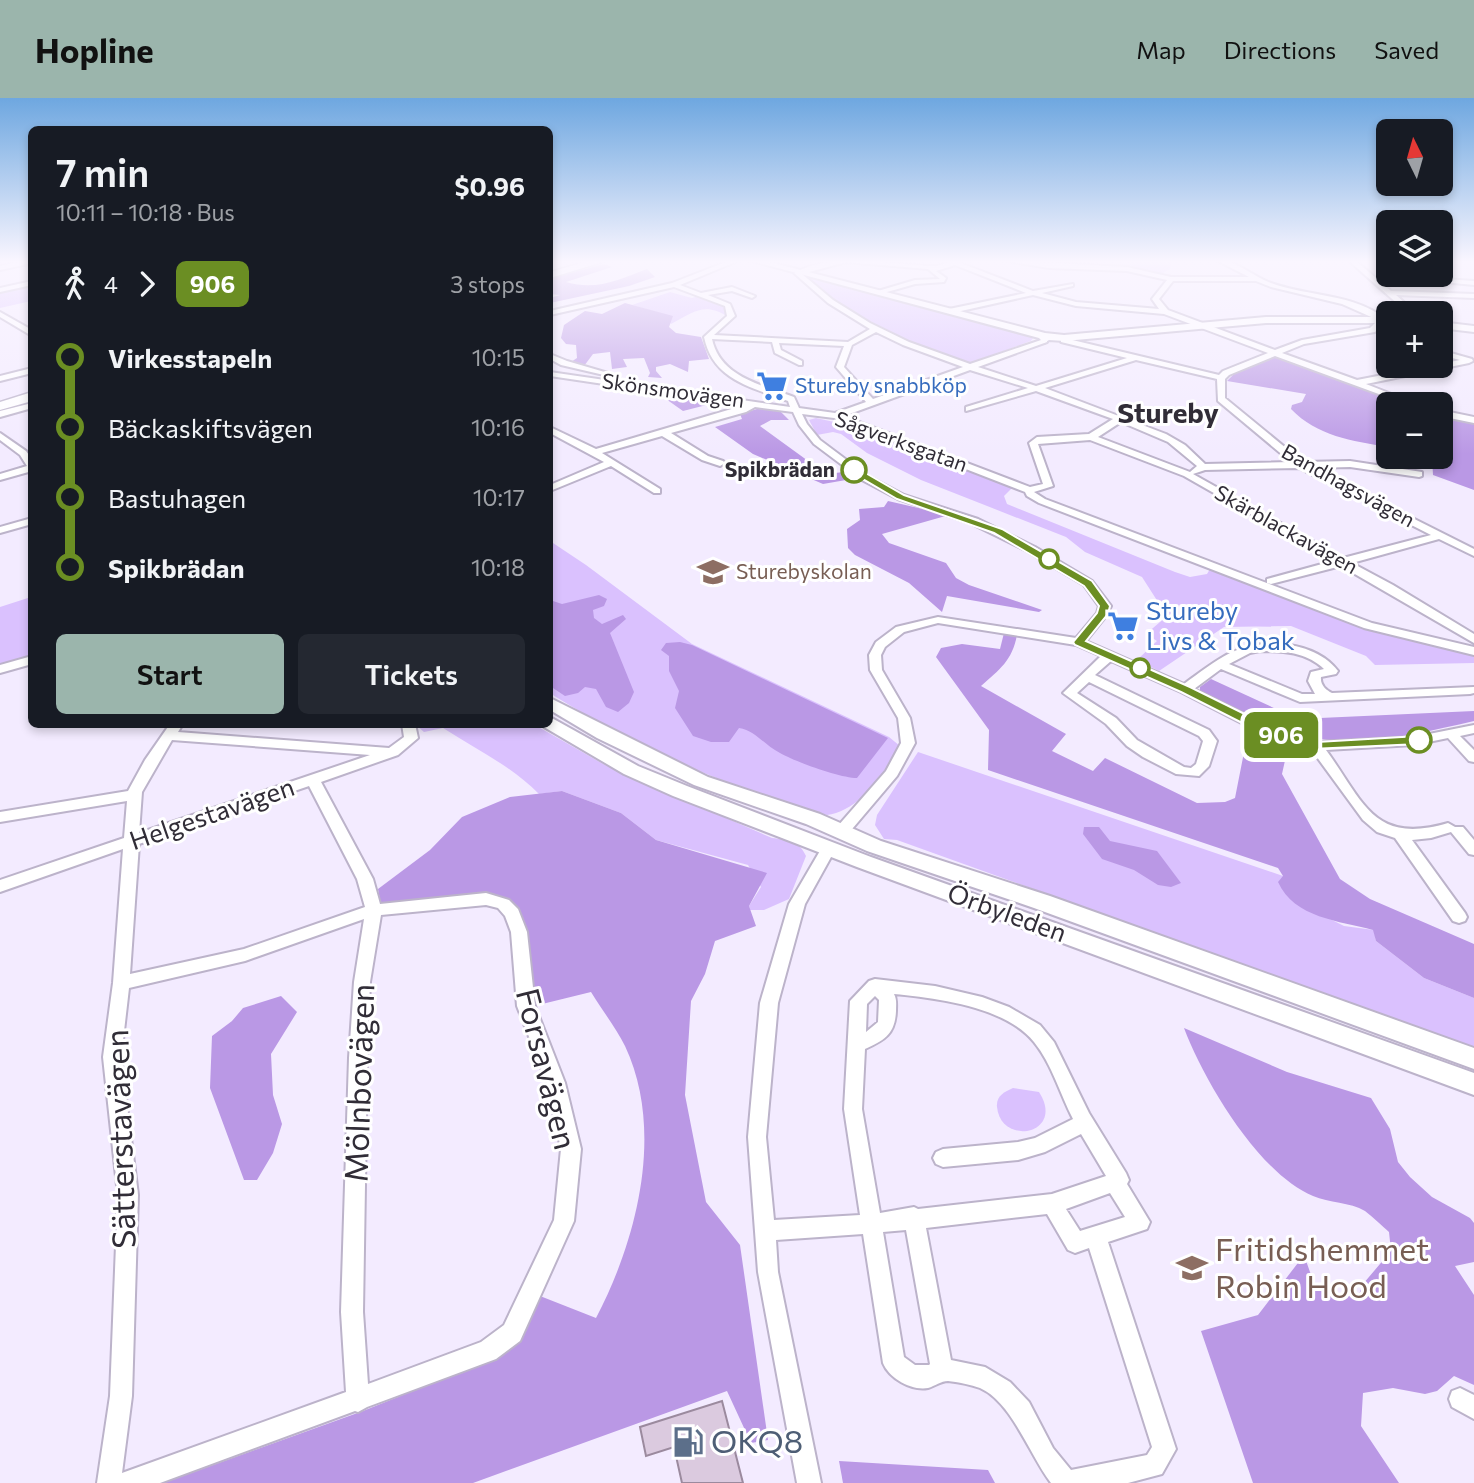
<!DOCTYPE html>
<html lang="en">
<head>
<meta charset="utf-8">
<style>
	:root { --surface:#171b24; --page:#242831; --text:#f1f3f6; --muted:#9ea1a6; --accent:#9bb5ac }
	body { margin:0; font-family:Commissioner,sans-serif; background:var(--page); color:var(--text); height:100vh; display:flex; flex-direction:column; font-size:26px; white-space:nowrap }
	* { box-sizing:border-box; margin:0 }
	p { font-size:23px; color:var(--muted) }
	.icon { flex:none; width:38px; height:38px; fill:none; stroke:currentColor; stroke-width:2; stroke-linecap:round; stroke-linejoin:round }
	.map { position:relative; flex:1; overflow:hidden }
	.panel { position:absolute; left:28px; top:28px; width:525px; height:602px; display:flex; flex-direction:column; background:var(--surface); border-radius:10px; box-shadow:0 4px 10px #0003 }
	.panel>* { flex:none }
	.badge { padding:0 14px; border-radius:10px; font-size:24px; line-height:46px }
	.needle { width:46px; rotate:355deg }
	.controls { position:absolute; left:1376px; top:21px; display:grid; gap:14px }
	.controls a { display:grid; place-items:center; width:77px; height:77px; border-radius:10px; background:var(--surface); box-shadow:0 4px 10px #0003; font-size:35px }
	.map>.badge { position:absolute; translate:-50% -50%; box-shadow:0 0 0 4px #fff }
	.legs { display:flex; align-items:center; gap:10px; height:77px; padding:0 28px; font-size:23px }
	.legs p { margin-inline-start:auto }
	.headline { display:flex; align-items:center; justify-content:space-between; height:119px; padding:0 28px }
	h1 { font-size:38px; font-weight:600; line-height:52px }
	.action { display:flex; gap:14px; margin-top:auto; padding:14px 28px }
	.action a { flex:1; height:80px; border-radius:10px; background:var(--accent); color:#111; font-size:28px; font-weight:600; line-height:80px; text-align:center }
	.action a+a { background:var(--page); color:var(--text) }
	ul { padding:0 28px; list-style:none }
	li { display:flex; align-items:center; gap:24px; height:70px; font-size:26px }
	li i { display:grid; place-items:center; width:10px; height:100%; margin:0 9px; background:currentColor }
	li i::after { content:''; width:18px; height:18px; margin:-9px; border:5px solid; border-radius:50%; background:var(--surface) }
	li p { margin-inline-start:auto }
	li:first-child i { background:linear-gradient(#0000 50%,currentColor 0) }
	li:last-child i { background:linear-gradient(currentColor 50%,#0000 0) }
	header { display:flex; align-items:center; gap:42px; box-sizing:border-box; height:98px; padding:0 35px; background:var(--accent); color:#111 }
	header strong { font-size:33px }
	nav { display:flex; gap:38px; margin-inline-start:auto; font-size:24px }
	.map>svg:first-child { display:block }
	.green { fill:#dac1fe }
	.forest { fill:#ba98e5 }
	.building { fill:#dbcadf; stroke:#9b8a9e; stroke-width:2 }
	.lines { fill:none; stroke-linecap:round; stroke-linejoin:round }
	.street-casing { stroke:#bcb3ca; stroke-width:4 }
	.secondary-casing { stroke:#bcb3ca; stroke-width:4 }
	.primary-casing { stroke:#bcb3ca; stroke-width:3 }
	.street { fill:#fff; fill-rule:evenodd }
	.secondary { fill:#fff; fill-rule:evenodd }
	.primary { fill:#fff; fill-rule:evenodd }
	.line-1 { fill:#6b8e23; stroke:#fff; stroke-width:2 }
	.stop-1-dot { fill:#fff; stroke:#6b8e23; stroke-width:3.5 }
	.labels { text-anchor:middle; stroke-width:6; stroke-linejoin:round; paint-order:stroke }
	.far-shop-label { font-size:21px; fill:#366cbe; stroke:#fff; text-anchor:start }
	.far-street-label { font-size:21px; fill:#312d37; stroke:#fff }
	.far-stop-label { font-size:21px; font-weight:bold; fill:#312d37; stroke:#fff; text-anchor:end }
	.far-education-label { font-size:21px; fill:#785e54; stroke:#fff; text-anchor:start }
	.shop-label { font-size:26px; fill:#366cbe; stroke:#fff; text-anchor:start }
	.street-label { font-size:26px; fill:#312d37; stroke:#fff }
	.far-district-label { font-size:28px; font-weight:bold; fill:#312d37; stroke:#fff }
	.near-street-label { font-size:32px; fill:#312d37; stroke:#fff }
	.near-education-label { font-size:32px; fill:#785e54; stroke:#fff; text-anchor:start }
	.near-service-label { font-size:32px; fill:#4e5e75; stroke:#fff; text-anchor:start }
</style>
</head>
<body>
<header>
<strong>Hopline</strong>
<nav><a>Map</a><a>Directions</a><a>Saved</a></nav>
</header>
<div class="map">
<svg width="1474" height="1385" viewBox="0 0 1474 1385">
	<rect width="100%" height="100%" fill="#f3ebff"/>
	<g class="green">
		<polygon points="1132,162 1172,162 1170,171 1159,177 1131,170"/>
		<path d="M813 177 1035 237 1031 243C1015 248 978 266 963 265 912 260 846 211 806 180Z"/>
		<polygon points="23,187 31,192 31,203 0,210 0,193"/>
		<path d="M670 194 692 200 702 197 725 208 728 215 725 217C703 205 694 214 671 226L663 216 632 207Z"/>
		<polygon points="816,320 857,329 996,381 1012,390 1004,398 1007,406 1175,474 1190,479 1207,476 1210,471 1371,533 1474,557 1474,565 1375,567 1366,558 1291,528 1224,529 1159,573 1137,562 1157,543 1146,536 1167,518 1142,479 1085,454 1066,439 921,382 867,355 841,336 833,334 817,337 809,322"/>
		<path d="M550 443 586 467 692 546 889 639 900 648C889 674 857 714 827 717 732 692 640 650 556 599L550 595Z"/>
		<polygon points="31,499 31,559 0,568 0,509"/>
		<path d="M416 627H535L605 667 772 740C787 742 799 742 806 758L789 801 764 812H750L749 808 761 789 748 767 656 742 621 715 562 693 539 696C510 667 477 652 443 630L424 634Z"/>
		<polygon points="918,654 1283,778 1328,820 1344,828 1374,832 1376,843 1424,880 1474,900 1474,949 897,742 884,741 875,727 877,717"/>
		<path d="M1013 990 1039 994C1066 1036 1001 1049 997 1009 996 998 1004 994 1013 990Z"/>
	</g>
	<g class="forest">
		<path d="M604 166 612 169 566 184C596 193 618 182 647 171L655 179 629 188 550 205V200L560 197 550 196V180Z"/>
		<polygon points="625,205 673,218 669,229 676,235 701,239 709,261 689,263 688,274 670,266 656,269 656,273 662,280 648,279 650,275 644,260 623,261 627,269 612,271 610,254 593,256 584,268 571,264 577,260 576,247 566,246 561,240 564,227 585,213 602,216"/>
		<path d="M1277 258 1406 306H1388V349C1352 343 1317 338 1291 311L1292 307 1302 304 1306 296 1227 283 1235 275Z"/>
		<polygon points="656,294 726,302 683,313"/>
		<polygon points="757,311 779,312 789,322 771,322 760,328 826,376 844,374 846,382 823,386 753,356 715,329 742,321 740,316"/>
		<polygon points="1440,317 1474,324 1474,392 1433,377 1432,359 1440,359"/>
		<polygon points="888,403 949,417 882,436 889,445 946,465 956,480 969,487 1042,512 1039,514 947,498 942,514 909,485 855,457 848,450 847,431 860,422 859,411 884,409"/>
		<polygon points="599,497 607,501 604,508 593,512 594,520 602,526 623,517 626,521 610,535 634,594 629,605 618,614 606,609 596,591 585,589 578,595 565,598 550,588 550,502 562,506"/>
		<path d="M1004 535 1017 537C1012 563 1000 571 981 588L1066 636 1052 653 1093 673 1105 660 1197 705 1225 704 1235 700 1248 634 1255 632 1312 655 1286 658 1282 676 1340 781 1370 801 1474 846V900L1424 880 1376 843 1373 832C1340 823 1294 820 1278 784L1283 778 1278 770 988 672 989 632 936 559 941 550 962 546 1000 551Z"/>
		<path d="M680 544 692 547 888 640 857 680C840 680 796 664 780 655 764 647 756 633 739 630L729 644H711L693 638 675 610 679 593 669 573V558L661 552 666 545Z"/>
		<path d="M1211 581 1298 621 1474 613V623C1421 635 1359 651 1304 638 1267 630 1234 611 1200 594V589Z"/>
		<path d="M562 693 621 715 656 742 767 775 749 808 756 828 715 843 705 876 691 903 685 997 706 1104 740 1147 768 1342 751 1345 727 1293 473 1385H163L363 1313 470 1270 540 1198 596 1220C637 1142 665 1033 625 948 616 930 602 912 591 894L534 908 525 835 500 803 381 808 378 791 430 752 462 719 510 699Z"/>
		<polygon points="1084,729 1099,729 1110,743 1157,753 1181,785 1171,789 1158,787 1134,772 1102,761 1083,736"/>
		<polygon points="281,898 297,914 271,956 273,997 282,1026 273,1055 257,1082 244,1082 210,990 212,938 232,923 243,910"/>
		<path d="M1184 930 1287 974 1371 1000 1390 1031 1398 1064 1410 1079 1432 1099 1470 1120 1474 1125V1164L1455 1168 1474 1197V1287L1454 1278 1437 1293 1425 1296 1393 1290 1363 1295 1361 1328 1399 1385H1253L1201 1233 1258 1217 1304 1157 1316 1191 1358 1199 1363 1186 1391 1153 1389 1134C1382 1128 1373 1119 1365 1113 1350 1104 1329 1105 1313 1098 1259 1076 1204 983 1184 930Z"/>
		<polygon points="839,1363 988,1372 995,1385 843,1385"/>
	</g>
	<polygon class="building" points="722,1303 743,1385 682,1385 674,1349 646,1358 640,1329"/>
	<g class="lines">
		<defs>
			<g id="street">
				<polygon points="28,162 32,162 32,165 0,172 0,168"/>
				<path d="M731 162H740L680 187 701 195 732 189 755 198 752 200 732 193 708 197 730 206 735 218 714 237 848 244 870 231 828 205 794 175C838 152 887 167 934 168 943 168 950 162 959 162L958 164 1033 193 1073 186V188L1042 195 1076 204 1159 211 1152 201 1167 182 1127 173 1049 170 1002 162 1127 169 1171 179H1249L1216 162C1237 162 1252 178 1271 185 1309 199 1354 195 1387 222L1375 234 1304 246 1282 255 1357 282 1460 262 1440 257V252L1472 261 1473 263 1469 265 1366 286 1417 306H1406L1275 258 1229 277 1225 281V300L1303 364 1350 363 1422 374V378L1419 379 1350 369 1313 370 1474 451V458L1439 441 1352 465 1393 487 1474 536V545L1341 468 1271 486 1267 485V481L1333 463 1184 378 1090 342 1038 346 1053 388 1034 394 1045 401 1372 525 1474 549V557L1364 530 1039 405 1027 398 1025 394 834 320 802 316 807 326 820 342 868 378 904 397 978 421 1035 449 1092 483 1111 508 1106 518 1086 543 1184 586C1199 575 1214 563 1230 555 1263 539 1315 543 1338 573L1336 576 1321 579C1320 587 1326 592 1332 595L1474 589V595L1470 596 1300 604 1221 571 1194 591 1271 629 1317 644 1414 639 1474 627V635L1460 638 1474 652V664L1469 663 1448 640 1414 647 1326 652C1364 704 1373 747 1448 725L1455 729H1463L1474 742V757L1469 756 1451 734 1431 740 1412 742 1465 815 1467 819 1465 823 1459 825 1453 823 1395 740 1377 734 1363 722 1311 651 1261 635 1181 594 1111 563 1095 577 1209 632 1217 643 1209 668 1199 678 1176 676 1143 659 1127 648 1106 626 1063 595 1101 558 1076 547 938 525 904 534 885 549 881 557 882 572 910 620 915 645 897 678 847 737H837L835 733 837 729 886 673 901 645 898 620 870 572 869 557 876 544 896 529 938 519 1076 540 1097 515 1099 508 1084 487 1027 453 970 425 898 401 862 382 814 346 799 327 793 314 755 309 746 314 671 335 708 358 723 363 725 365 720 368 702 362 662 338 602 355 660 391V395H654L611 368 550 393V387L604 364 550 335V329L596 351 745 307 550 278V274L790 309 788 303C751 289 713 282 704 239L727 218 725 208 674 189 550 217V213L672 185ZM846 164 928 171 940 181 915 182 878 193 880 196 915 186 944 184 946 180 936 173 955 167 1026 195 949 211 952 215 1033 197 1076 208 1164 216 1268 255 1223 273 1219 277 1064 240H1061V244L1127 260 1036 288 978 269 1047 244V240L970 266 909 244 870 225 833 202 802 176ZM1173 183H1256L1271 189 1342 206 1378 222 1370 230 1302 242 1275 252 1168 212 1159 201ZM876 234 903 247 963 269 873 301 844 269 852 247ZM712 241 772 244 775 255 799 267H802V263L781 252 779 245 844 248 836 269 866 304 835 315 799 310 794 299C762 287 720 279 712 241ZM1136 262 1217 281 1218 303 1291 364 1205 366 1185 347 1166 336 1045 290ZM970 272 1028 290 966 309V313L1036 293 1113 321 1089 336 1037 339 1029 345 1043 386 1030 389 844 318ZM1121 324 1168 344 1197 368 1190 374 1098 339ZM1299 370 1431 437 1343 460 1193 376 1205 372ZM1260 553C1283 553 1306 554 1324 571L1311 574 1308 583 1315 596H1302L1229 566 1250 555ZM1089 584 1199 638 1203 643 1196 666 1191 670 1184 669 1137 642 1116 620 1077 595Z"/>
				<polygon points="1348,162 1355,162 1391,193 1474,196 1474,200 1396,197 1416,215 1408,215"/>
				<polygon points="1445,181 1474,183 1474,187 1443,184"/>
				<polygon points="32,183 32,187 0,194 0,190"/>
				<polygon points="0,214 32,232 32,238 0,219"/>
				<polygon points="550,256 567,263 608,275 604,277 561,267 550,261"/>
				<polygon points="32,270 32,275 0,283 0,278"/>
				<polygon points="32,305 32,310 0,319 0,313"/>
				<polygon points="1440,312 1474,319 1474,325 1440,318"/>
				<polygon points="0,335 26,353 32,361 32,373 0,382 0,376 27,368 20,357 0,342"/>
				<polygon points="32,420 32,426 0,435 0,429"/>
				<polygon points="32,558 32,566 0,575 0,567"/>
				<path d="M170 626H183L178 634 389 650 404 639 402 626H415L418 640 398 657 321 684 373 781 380 806 486 795 509 802 518 811 527 834 535 908 565 985 581 1051 574 1123 520 1243 496 1261 367 1309 358 1314 355 1313 160 1385H97L110 1298 118 1097 103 959 113 885 123 751 0 794V782L124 740 127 703 0 724V714L128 693 145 662ZM172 642 370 657 139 735 142 694ZM309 688 357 781 365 809 244 851 130 876 139 746ZM486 807 498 810 505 818 511 834 517 908 547 985 561 1051 554 1122 504 1227 481 1244 368 1286 363 1214 367 960 370 884 381 817ZM364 821 354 884 349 960 341 1214 346 1294 122 1375 132 1298 138 1097 121 959 129 890 245 863Z"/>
				<path d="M829 745 834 746 836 750 805 806 778 905 766 1039 774 1122 860 1117 844 1011 850 903 869 883 875 881 935 888 982 899 1009 909 1040 927 1054 944 1089 1015 1126 1075 1129 1082 1127 1086 1150 1124 1147 1131 1108 1144 1176 1351 1162 1376 1128 1385H1051C1030 1358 1012 1304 980 1290 972 1287 957 1284 948 1283 941 1283 935 1288 928 1290 911 1293 889 1280 883 1265L863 1136 776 1142 778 1174 821 1385H797L758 1174 748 1039 760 905 789 806 824 746ZM894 896C937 900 1006 909 1034 944 1052 966 1060 996 1073 1021L1035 1040 1018 1044 943 1051 936 1054 933 1060 936 1066 943 1069 1018 1062 1045 1054 1081 1036 1106 1078 1052 1096 918 1111 914 1109 880 1115 862 1011 865 951C885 942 895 936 896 913 896 906 897 902 894 896ZM875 898 879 902 878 924 866 934 867 906ZM1110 1095 1125 1119 1080 1133 1066 1111ZM1047 1116 1068 1152 1075 1155 1089 1150 1152 1349 1147 1357 1071 1372 1053 1350 1029 1304 1010 1284 985 1269 951 1262 926 1130ZM906 1132 930 1266 929 1267H915L904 1259 883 1134Z"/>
				<polygon points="1460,1290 1474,1297 1474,1321 1452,1309 1449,1301 1452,1293"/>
			</g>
			<g id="secondary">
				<polygon points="748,162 762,162 1045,235 1064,237 1266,219 1388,219 1388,225 1266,225 1064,243 1049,242 1044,245 1039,240"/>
				<polygon points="1440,224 1474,228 1474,234 1440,230"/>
				<polygon points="550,600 708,679 820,716 881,743 1050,798 1474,950 1474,971 1034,810 867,753 806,726 694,687 597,640 550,612"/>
				<polygon points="550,619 638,668 687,688 871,759 1474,975 1474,997 857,769 673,698 624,676 544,629 542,626 550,626"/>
			</g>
			<g id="primary">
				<polygon points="592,162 609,162 550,180 550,174"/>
				<polygon points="32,294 32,303 0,312 0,304"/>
			</g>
		</defs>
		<use href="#street" class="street-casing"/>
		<use href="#secondary" class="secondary-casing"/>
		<use href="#primary" class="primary-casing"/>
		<use href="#street" class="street"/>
		<use href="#secondary" class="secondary"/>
		<use href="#primary" class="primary"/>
	</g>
	<linearGradient id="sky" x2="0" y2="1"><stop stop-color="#6ea7e0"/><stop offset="0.46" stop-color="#faf6ff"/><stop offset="1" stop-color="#faf6ff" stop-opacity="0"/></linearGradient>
	<rect width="1474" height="356" fill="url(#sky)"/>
	<polygon class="line-1" points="851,370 857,370 904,397 1002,431 1092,483 1110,508 1108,516 1086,543 1190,589 1271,629 1317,644 1419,638 1425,642 1419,646 1311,651 1262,635 1181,594 1075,547 1073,544 1097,515 1099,508 1084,488 994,435 897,401 851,374"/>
	<defs>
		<symbol id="supermarket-bare" viewBox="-9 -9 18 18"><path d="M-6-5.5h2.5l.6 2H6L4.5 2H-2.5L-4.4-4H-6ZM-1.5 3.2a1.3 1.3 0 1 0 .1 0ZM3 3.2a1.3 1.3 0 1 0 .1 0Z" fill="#3f7fe0" stroke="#fff" stroke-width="2.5" paint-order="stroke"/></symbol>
		<symbol id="school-bare" viewBox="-9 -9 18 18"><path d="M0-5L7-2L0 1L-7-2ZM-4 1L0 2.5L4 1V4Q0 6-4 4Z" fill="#8d6e63" stroke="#fff" stroke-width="2.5" paint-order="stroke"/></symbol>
		<symbol id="fuel-bare" viewBox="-9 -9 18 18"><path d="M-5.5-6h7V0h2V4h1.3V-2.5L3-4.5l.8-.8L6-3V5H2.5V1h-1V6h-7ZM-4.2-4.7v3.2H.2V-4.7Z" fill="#5c6f8a" stroke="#fff" stroke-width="2.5" paint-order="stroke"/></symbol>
	</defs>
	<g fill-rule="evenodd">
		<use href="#supermarket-bare" x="750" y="266" width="44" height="44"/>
		<use href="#school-bare" x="691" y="452" width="44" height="44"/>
		<use href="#supermarket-bare" x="1101" y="506" width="44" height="44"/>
		<use href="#school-bare" x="1170" y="1148" width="44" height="44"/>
		<use href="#fuel-bare" x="666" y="1322" width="44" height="44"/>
	</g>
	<g class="stop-1-dot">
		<circle cx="854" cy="372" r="12"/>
		<circle cx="1049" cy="461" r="9"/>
		<circle cx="1140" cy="570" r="9"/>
		<circle cx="1419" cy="642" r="12"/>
	</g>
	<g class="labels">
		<g class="far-shop-label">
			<text x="795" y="295">Stureby snabbköp</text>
		</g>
		<g class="far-street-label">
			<text transform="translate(673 293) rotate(8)" y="7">Skönsmovägen</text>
			<text transform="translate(901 344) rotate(20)" y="7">Sågverksgatan</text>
			<text transform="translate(1348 388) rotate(29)" y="7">Bandhagsvägen</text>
			<text transform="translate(1286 432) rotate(29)" y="7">Skärblackavägen</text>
		</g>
		<g class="far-stop-label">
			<text x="835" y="379">Spikbrädan</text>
		</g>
		<g class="far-education-label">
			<text x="736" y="481">Sturebyskolan</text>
		</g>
		<g class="shop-label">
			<text x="1146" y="522">Stureby<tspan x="1146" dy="30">Livs &amp; Tobak</tspan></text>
		</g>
		<g class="street-label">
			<text transform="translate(212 716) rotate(-19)" y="9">Helgestavägen</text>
			<text transform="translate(1007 815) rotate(20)" y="9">Örbyleden</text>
		</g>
		<g class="far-district-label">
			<text x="1168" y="325">Stureby</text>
		</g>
		<g class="near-street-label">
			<text transform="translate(546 971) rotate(76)" y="11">Forsavägen</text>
			<text transform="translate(360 985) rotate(-88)" y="11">Mölnbovägen</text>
			<text transform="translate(121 1041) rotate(-92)" y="11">Sätterstavägen</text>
		</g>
		<g class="near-education-label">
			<text x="1215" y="1163">Fritidshemmet<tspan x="1215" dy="37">Robin Hood</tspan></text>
		</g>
		<g class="near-service-label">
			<text x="711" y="1355">OKQ8</text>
		</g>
	</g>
</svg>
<div class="controls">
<a><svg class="needle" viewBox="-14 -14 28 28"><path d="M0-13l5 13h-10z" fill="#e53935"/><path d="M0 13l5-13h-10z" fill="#9ea1a6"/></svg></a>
<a><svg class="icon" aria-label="layers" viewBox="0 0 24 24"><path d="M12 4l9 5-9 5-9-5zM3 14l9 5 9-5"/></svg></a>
<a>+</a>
<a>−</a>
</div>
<b class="badge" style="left:1281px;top:637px;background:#6b8e23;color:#fff">906</b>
<section class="panel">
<div class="headline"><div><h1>7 min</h1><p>10:11 – 10:18 · Bus</p></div><b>$0.96</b></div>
<div class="legs"><svg class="icon" aria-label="walk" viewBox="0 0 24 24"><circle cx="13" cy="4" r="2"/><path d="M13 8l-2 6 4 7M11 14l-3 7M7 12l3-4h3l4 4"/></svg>4<svg class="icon" aria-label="forward" viewBox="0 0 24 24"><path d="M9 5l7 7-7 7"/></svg><b class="badge" style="background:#6b8e23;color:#fff">906</b><p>3 stops</p></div>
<ul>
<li><i style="color:#6b8e23"></i><b>Virkesstapeln</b><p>10:15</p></li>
<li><i style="color:#6b8e23"></i><span>Bäckaskiftsvägen</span><p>10:16</p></li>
<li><i style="color:#6b8e23"></i><span>Bastuhagen</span><p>10:17</p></li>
<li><i style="color:#6b8e23"></i><b>Spikbrädan</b><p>10:18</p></li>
</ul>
<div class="action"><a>Start</a><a>Tickets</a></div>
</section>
</div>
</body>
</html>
